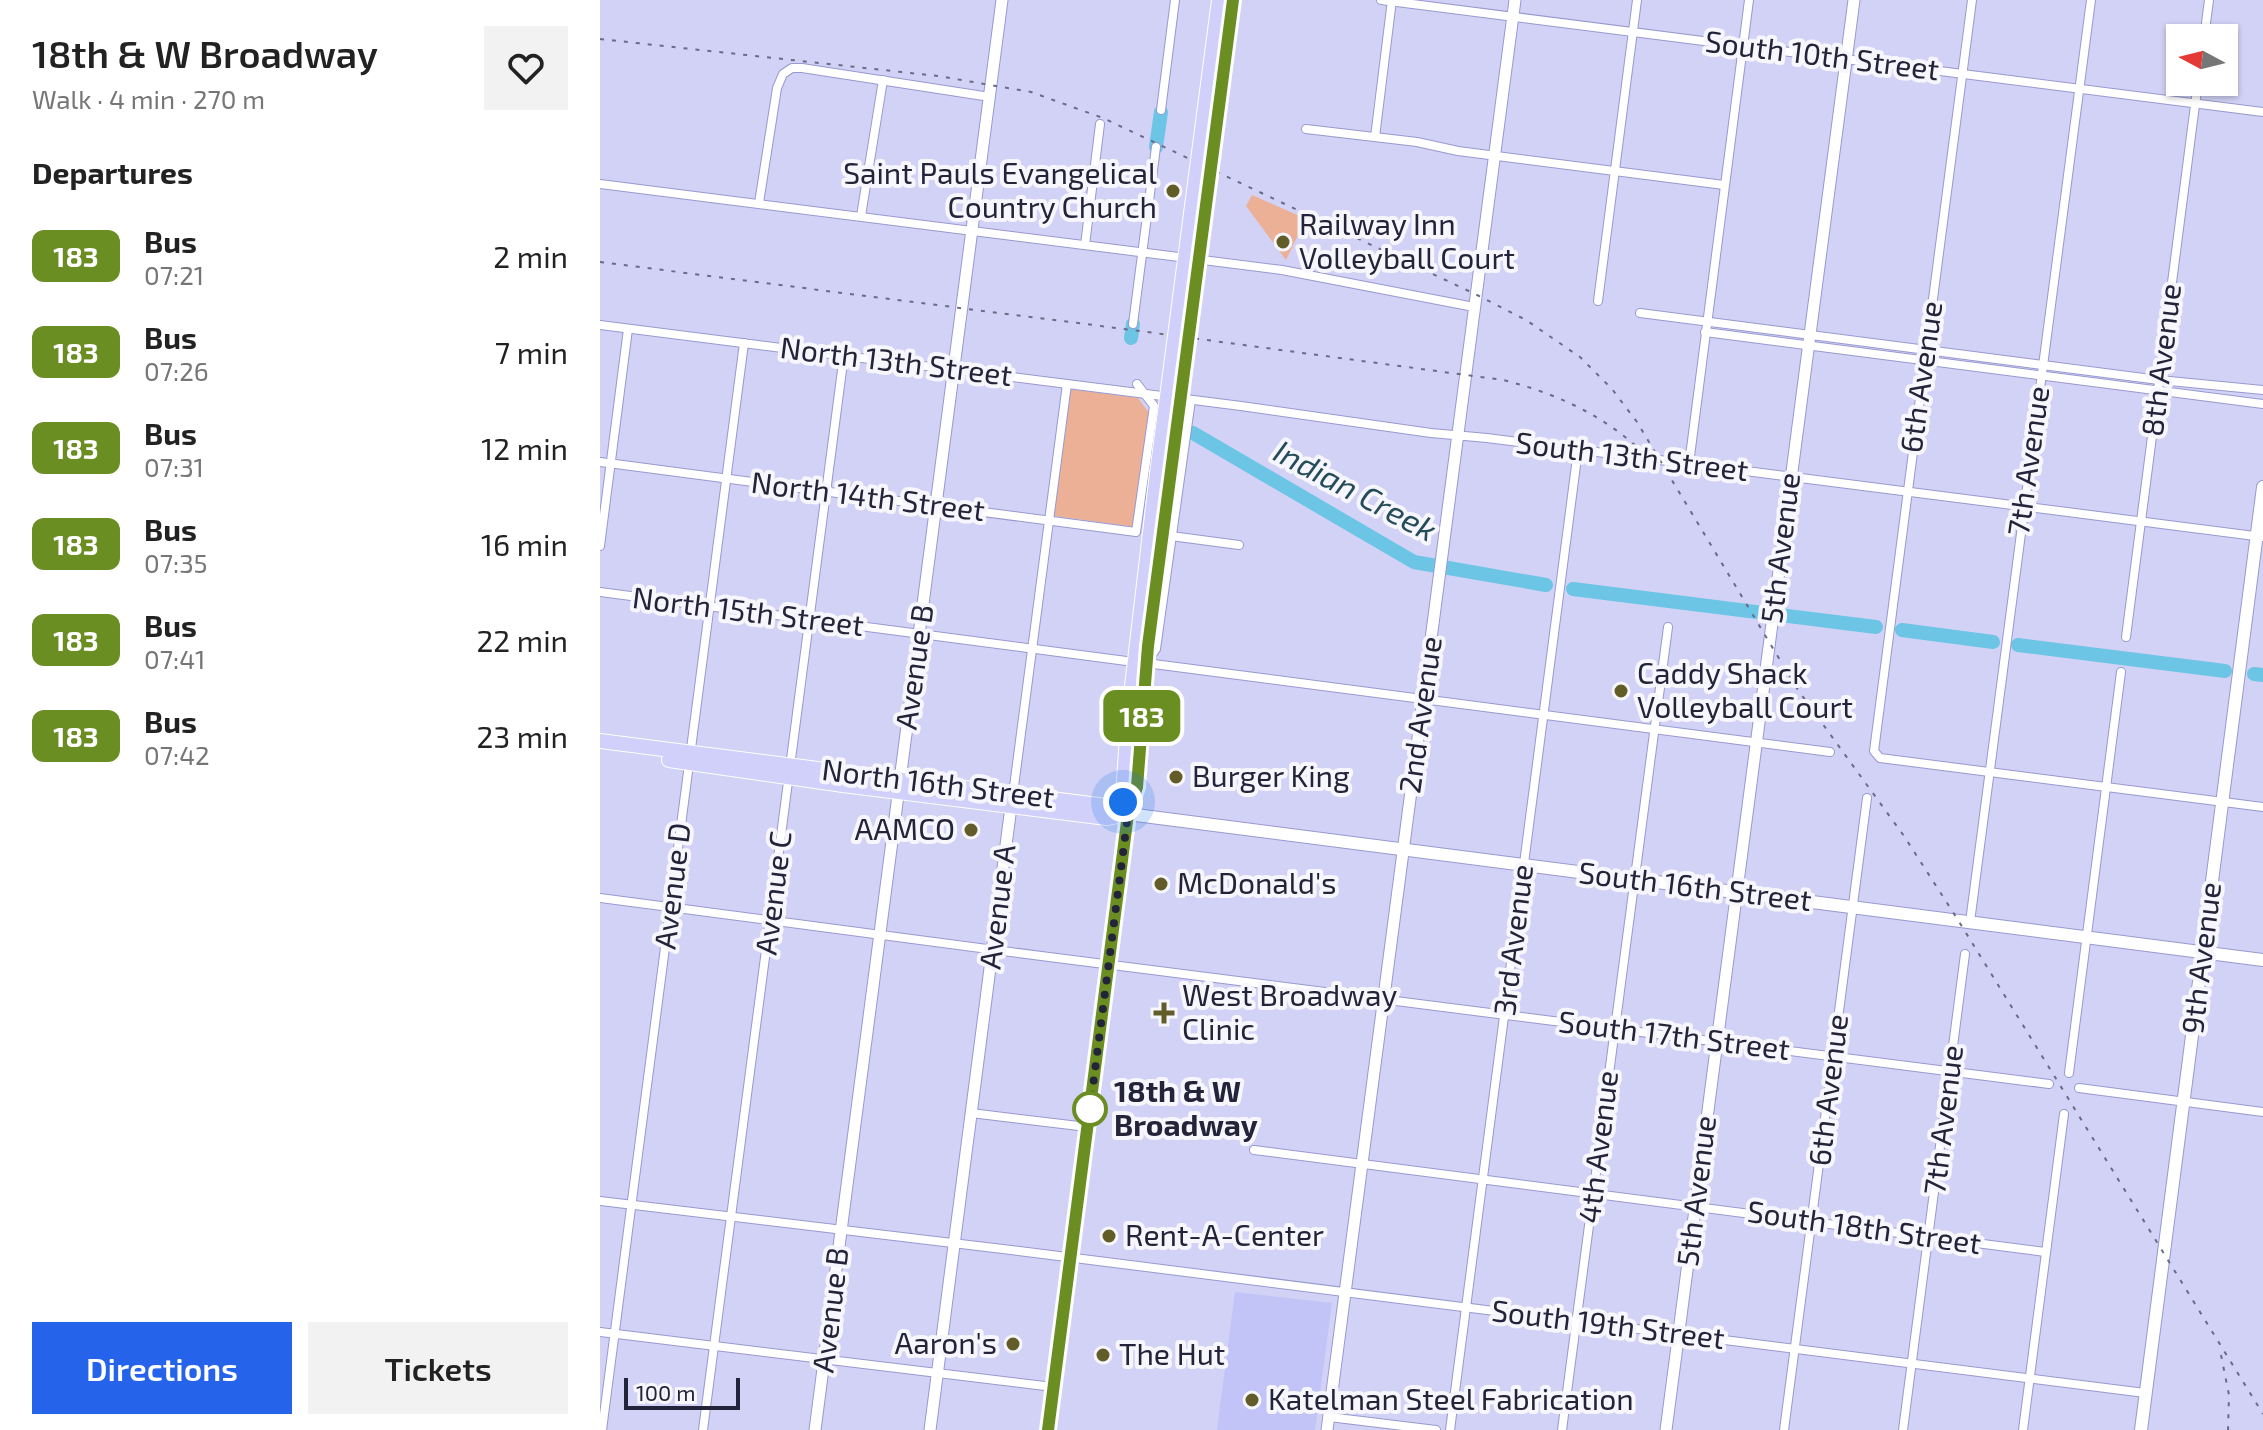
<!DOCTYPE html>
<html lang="en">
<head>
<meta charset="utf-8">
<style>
	:root { --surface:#fff; --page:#f2f2f2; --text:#222; --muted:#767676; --accent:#2563eb }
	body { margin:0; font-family:"Exo 2",sans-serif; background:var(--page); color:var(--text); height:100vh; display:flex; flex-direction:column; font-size:30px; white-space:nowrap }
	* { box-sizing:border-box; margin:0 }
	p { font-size:26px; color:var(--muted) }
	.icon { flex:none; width:44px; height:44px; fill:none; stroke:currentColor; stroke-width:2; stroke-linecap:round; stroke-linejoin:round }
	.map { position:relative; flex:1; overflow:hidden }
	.side { display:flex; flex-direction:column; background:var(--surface); width:600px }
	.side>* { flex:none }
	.badge { padding:0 16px; border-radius:12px; font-size:28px; line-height:52px }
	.needle { width:52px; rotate:277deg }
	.fabs { position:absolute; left:1566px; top:24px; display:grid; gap:16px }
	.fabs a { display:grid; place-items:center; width:72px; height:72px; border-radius:0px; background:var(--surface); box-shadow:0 2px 6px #0004; font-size:40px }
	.scale { position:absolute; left:24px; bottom:20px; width:116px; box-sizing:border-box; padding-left:8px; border:4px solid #232339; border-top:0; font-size:22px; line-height:28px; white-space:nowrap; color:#232339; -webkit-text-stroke:6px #f6f6fc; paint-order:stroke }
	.you { position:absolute; width:40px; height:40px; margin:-20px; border:6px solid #fff; border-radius:50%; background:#1a73e8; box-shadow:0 0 0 12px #1a73e833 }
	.map>.badge { position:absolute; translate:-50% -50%; box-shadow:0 0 0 4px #fff }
	h2 { padding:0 32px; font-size:30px; line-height:72px }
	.round { display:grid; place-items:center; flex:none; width:84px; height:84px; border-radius:0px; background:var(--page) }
	.overview { display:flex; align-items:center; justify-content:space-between; height:136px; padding:0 32px }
	h1 { font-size:38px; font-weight:600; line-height:60px }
	.cta { display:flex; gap:16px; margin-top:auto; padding:16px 32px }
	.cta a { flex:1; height:92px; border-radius:0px; background:var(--accent); color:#fff; font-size:32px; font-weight:600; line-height:92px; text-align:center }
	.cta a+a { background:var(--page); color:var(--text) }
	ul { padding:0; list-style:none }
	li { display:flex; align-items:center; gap:24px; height:96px; padding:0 32px }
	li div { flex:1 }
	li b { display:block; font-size:30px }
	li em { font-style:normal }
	li .badge { min-width:88px; font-weight:700; text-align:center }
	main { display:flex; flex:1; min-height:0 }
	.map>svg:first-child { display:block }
	.built { fill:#c2c3f7 }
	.green { fill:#ecb097 }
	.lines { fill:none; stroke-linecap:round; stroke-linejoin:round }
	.river { stroke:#6cc5e5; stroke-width:14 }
	.minor-casing { stroke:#9899d0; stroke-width:10 }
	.tertiary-casing { stroke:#9899d0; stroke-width:13 }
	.secondary-casing { stroke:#9899d0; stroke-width:14 }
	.primary-casing { stroke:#fff; stroke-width:16 }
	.minor { stroke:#fff; stroke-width:8 }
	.tertiary { stroke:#fff; stroke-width:11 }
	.secondary { stroke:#fff; stroke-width:12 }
	.primary { stroke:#d0d0fb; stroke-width:14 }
	.rail { stroke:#6a6b86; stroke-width:2; stroke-dasharray:4 8; stroke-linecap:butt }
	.primary-bridge-casing { stroke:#fff; stroke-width:16; stroke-linecap:butt }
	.primary-bridge { stroke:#d0d0fb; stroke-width:14 }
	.line-casing { stroke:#fff; stroke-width:18 }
	.line { stroke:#6b8e23; stroke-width:12 }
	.walk { stroke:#232339; stroke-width:8; stroke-dasharray:0 14.4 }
	.poi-dot { fill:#615c28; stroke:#f6f6fc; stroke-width:3 }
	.stop-dot { fill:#fff; stroke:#6b8e23; stroke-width:4 }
	.labels { text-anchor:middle; stroke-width:8; stroke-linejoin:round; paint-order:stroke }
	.street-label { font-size:30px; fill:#232339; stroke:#f6f6fc }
	.poi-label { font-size:30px; fill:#232339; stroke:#f6f6fc; text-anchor:start }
	.stop-label { font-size:30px; font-weight:bold; fill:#232339; stroke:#f6f6fc; text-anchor:start }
	.water-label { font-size:32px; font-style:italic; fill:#254c5a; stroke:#f6f6fc }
</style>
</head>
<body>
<main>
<section class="side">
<div class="overview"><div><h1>18th &amp; W Broadway</h1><p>Walk · 4 min · 270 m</p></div><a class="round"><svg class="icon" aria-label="heart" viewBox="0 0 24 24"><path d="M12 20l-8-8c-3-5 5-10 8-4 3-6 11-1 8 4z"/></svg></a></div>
<h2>Departures</h2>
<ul>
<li><span class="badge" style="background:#6b8e23;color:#fff">183</span><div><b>Bus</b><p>07:21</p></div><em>2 min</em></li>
<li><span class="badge" style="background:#6b8e23;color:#fff">183</span><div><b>Bus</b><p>07:26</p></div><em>7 min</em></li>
<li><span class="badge" style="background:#6b8e23;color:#fff">183</span><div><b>Bus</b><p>07:31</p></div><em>12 min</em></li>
<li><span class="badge" style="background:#6b8e23;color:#fff">183</span><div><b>Bus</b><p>07:35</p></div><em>16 min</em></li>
<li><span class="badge" style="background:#6b8e23;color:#fff">183</span><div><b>Bus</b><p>07:41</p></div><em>22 min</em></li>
<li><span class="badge" style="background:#6b8e23;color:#fff">183</span><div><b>Bus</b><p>07:42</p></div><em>23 min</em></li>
</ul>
<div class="cta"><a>Directions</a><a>Tickets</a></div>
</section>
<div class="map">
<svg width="1663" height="1430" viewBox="0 0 1663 1430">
	<rect width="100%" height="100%" fill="#d1d2f5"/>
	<polygon class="built" points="635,1292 732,1303 715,1430 617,1430"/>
	<g class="green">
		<polygon points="652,195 702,217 703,225 686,260 646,206"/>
		<polygon points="471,389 538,398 549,413 535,527 454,516"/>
	</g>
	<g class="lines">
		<g class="river">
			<polyline points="556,147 561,112"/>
			<polyline points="531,338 533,324"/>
			<polyline points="593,433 814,562 946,585"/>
			<polyline points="973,589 1276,627"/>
			<polyline points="1302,630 1393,642"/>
			<polyline points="1418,645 1625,671"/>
			<polyline points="1654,674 1663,675"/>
		</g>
		<defs>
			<g id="minor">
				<polyline points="781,0 1663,112"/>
				<polyline points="1372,0 1274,751 1280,758 1663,807"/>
				<polyline points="1604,38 1609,0"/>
				<polyline points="561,110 575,0"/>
				<polyline points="706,129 817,142 858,151 1124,185"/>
				<polyline points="775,137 792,0"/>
				<polyline points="0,184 682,270 874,307"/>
				<polyline points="159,203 177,88 183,74 192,68 202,68 390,97"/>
				<polyline points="261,216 283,80"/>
				<polyline points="485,245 500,124"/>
				<polyline points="998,301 1037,0"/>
				<polyline points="1040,313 1559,380 1663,390"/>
				<polyline points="533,324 556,147"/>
				<polyline points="0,325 641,406 831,433 887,438 1663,537"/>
				<polyline points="1105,332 1663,404"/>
				<polyline points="591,400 556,649 546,663 1230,752"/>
				<polyline points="0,462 536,532 554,406 537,384"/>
				<polyline points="1089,464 1149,0"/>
				<polyline points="571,536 639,545"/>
				<polyline points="0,546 28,329"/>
				<polyline points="0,592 534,662"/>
				<polyline points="1526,637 1598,82"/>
				<polyline points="413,794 467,384"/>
				<polyline points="0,898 449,957 1449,1084"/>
				<polyline points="1370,922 1491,0"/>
				<polyline points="1469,1073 1521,672"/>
				<polyline points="1479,1088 1663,1112"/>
				<polyline points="371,1113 487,1127"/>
				<polyline points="654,1150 1445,1252"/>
				<polyline points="0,1201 411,1250 1545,1393"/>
				<polyline points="0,1332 453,1387"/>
				<polyline points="729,1417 836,1430"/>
				<polyline points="2,1430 144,343"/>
				<polyline points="103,1430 244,355"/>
				<polyline points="850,1430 978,450"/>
				<polyline points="962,1430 1068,627"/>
				<polyline points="1184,1430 1267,798"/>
				<polyline points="1303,1430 1365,954"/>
				<polyline points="1423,1430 1464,1114"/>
			</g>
			<g id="tertiary">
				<polyline points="215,1430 402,0"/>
				<polyline points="330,1430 412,799"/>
				<polyline points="727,1430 915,0"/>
				<polyline points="1066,1430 1254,0"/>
			</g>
			<g id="secondary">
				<polyline points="528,814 1663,960"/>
				<polyline points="1541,1430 1663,487"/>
			</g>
			<g id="primary">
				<polyline points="0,741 506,806 528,814"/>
				<polyline points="69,760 243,785 507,818 528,814"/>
				<polyline points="528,814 523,795 528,720 557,473"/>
				<polyline points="448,1430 528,814 537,787 546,663 571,474"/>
			</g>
		</defs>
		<use href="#minor" class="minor-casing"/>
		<use href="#tertiary" class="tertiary-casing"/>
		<use href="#secondary" class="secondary-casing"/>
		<use href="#primary" class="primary-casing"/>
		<use href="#minor" class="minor"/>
		<use href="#tertiary" class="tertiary"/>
		<use href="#secondary" class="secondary"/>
		<use href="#primary" class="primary"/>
		<g class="rail">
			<polyline points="0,39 338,76 431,92 503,118 875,294 926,320 980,357 1012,389 1037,422 1198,690 1304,836 1358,920 1663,1414"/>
			<path d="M0 262 540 331 903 380C963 395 1016 421 1058 468"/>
			<polyline points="1621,1355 1629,1395 1628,1430"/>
		</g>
		<defs>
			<g id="primary-bridge">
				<polyline points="557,473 619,0"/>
				<polyline points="571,474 633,0"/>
			</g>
		</defs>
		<use href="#primary-bridge" class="primary-bridge-casing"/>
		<use href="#primary-bridge" class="primary-bridge"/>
	</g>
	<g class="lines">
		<defs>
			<polyline id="line" points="448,1430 528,814 537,787 548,646 633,0"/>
		</defs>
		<use href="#line" class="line-casing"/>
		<use href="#line" class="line"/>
		<polyline class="walk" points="490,1109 528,814 523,802"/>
	</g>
	<g class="poi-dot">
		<circle cx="573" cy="191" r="8"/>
		<circle cx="683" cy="242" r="8"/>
		<circle cx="1021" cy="691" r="8"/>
		<circle cx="576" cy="777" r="8"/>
		<circle cx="371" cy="830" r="8"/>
		<circle cx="561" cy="884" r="8"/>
		<path d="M560 1001h8v8h8v8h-8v8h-8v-8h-8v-8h8z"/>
		<circle cx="509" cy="1236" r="8"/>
		<circle cx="413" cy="1344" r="8"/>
		<circle cx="503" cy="1355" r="8"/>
		<circle cx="652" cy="1400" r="8"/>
	</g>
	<circle class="stop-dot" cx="490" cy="1109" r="16"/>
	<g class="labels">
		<g class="street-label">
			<text transform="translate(1222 56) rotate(7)" y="10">South 10th Street</text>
			<text transform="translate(1562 360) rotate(-83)" y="10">8th Avenue</text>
			<text transform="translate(296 362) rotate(7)" y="10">North 13th Street</text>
			<text transform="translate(1322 377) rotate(-82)" y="10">6th Avenue</text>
			<text transform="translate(1032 457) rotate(7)" y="10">South 13th Street</text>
			<text transform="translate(1429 461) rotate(-82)" y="10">7th Avenue</text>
			<text transform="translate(268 497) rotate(7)" y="10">North 14th Street</text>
			<text transform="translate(1181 548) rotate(-83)" y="10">5th Avenue</text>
			<text transform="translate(148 612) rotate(7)" y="10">North 15th Street</text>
			<text transform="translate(315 667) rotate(-82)" y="10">Avenue B</text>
			<text transform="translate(821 715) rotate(-82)" y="10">2nd Avenue</text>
			<text transform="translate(338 784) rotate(7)" y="10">North 16th Street</text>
			<text transform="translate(73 886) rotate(-83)" y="10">Avenue D</text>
			<text transform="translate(1095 887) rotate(7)" y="10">South 16th Street</text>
			<text transform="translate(174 893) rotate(-83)" y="10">Avenue C</text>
			<text transform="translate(398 907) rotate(-83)" y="10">Avenue A</text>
			<text transform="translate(914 940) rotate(-83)" y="10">3rd Avenue</text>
			<text transform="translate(1602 958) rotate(-83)" y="10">9th Avenue</text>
			<text transform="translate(1074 1036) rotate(7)" y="10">South 17th Street</text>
			<text transform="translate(1229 1090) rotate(-83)" y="10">6th Avenue</text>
			<text transform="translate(1344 1120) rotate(-83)" y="10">7th Avenue</text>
			<text transform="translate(999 1147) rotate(-83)" y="10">4th Avenue</text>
			<text transform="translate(1097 1191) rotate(-83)" y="10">5th Avenue</text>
			<text transform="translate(1264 1228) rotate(8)" y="10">South 18th Street</text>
			<text transform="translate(231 1310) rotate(-83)" y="10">Avenue B</text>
			<text transform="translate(1008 1325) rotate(7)" y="10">South 19th Street</text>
		</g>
		<g class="poi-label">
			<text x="557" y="184" text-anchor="end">Saint Pauls Evangelical<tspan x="557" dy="34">Country Church</tspan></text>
			<text x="699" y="235">Railway Inn<tspan x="699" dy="34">Volleyball Court</tspan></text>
			<text x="1037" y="684">Caddy Shack<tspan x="1037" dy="34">Volleyball Court</tspan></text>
			<text x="592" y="787">Burger King</text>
			<text x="355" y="840" text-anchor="end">AAMCO</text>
			<text x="577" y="894">McDonald's</text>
			<text x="582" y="1006">West Broadway<tspan x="582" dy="34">Clinic</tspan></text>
			<text x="525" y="1246">Rent-A-Center</text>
			<text x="397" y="1354" text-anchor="end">Aaron's</text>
			<text x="519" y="1365">The Hut</text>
			<text x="668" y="1410">Katelman Steel Fabrication</text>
		</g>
		<g class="stop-label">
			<text x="514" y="1102">18th &amp; W<tspan x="514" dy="34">Broadway</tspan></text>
		</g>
		<g class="water-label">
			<text transform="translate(755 491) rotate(28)" y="11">Indian Creek</text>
		</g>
	</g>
</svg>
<div class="fabs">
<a><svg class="needle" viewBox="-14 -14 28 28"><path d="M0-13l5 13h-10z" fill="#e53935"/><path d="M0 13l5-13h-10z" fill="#767676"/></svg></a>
</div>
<div class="scale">100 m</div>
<div class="you" style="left:523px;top:802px"></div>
<b class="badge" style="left:542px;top:716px;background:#6b8e23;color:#fff">183</b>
</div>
</main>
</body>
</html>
